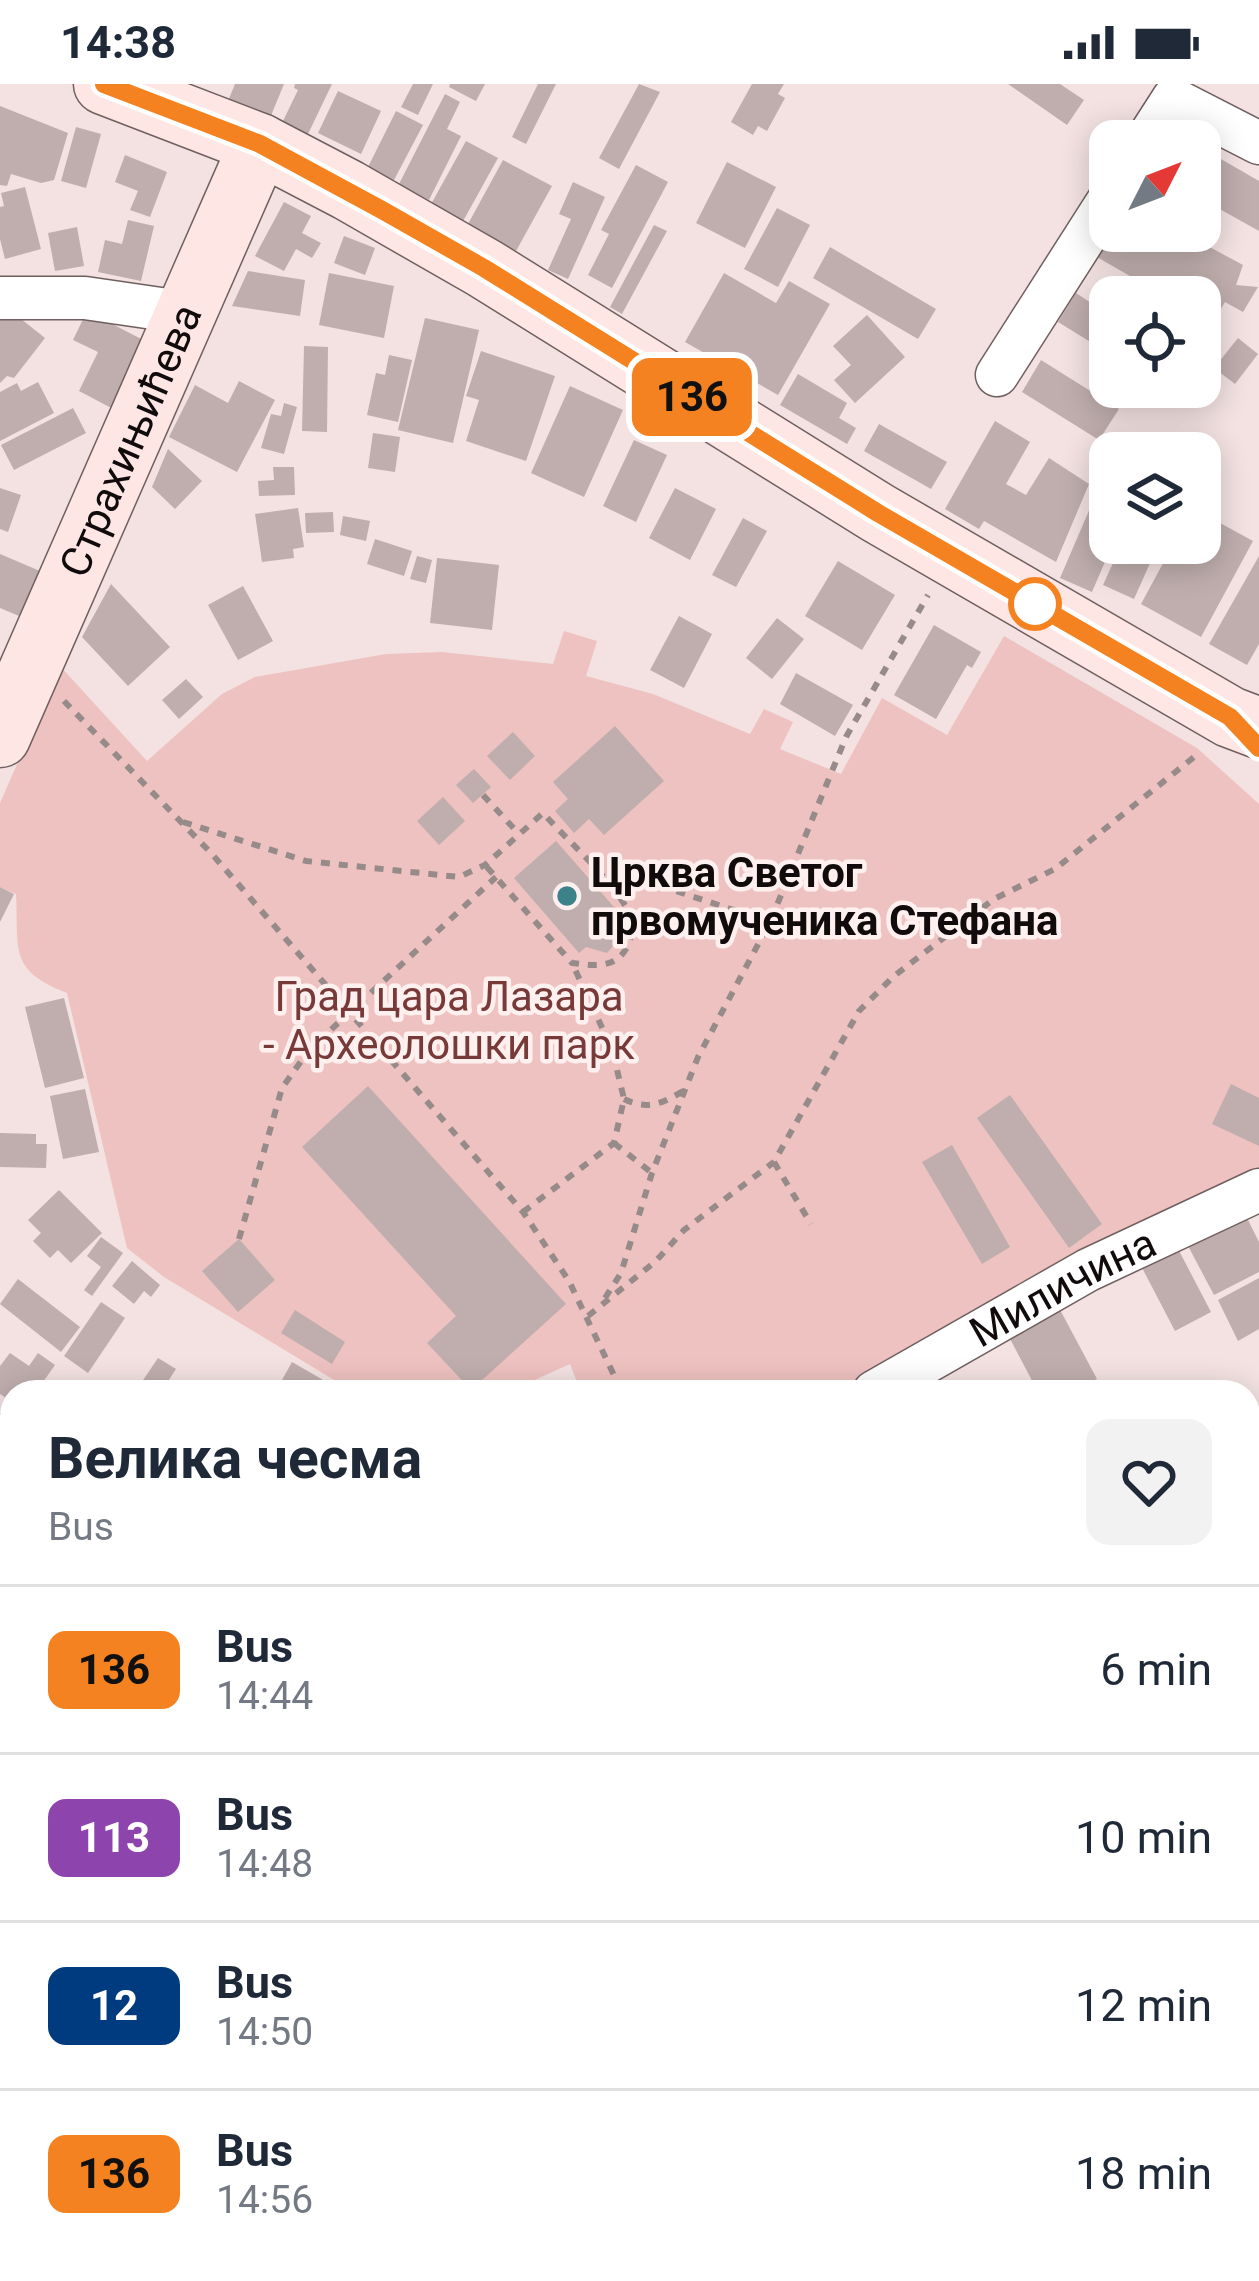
<!DOCTYPE html>
<html lang="en">
<head>
<meta charset="utf-8">
<style>
	:root { --surface:#fff; --page:#f2f2f3; --text:#1f2937; --muted:#747a83; --line:#e0e1e3 }
	body { margin:0; font-family:Roboto,sans-serif; background:var(--page); color:var(--text); height:100vh; display:flex; flex-direction:column; font-size:45px; white-space:nowrap }
	* { box-sizing:border-box; margin:0 }
	p { font-size:39px; color:var(--muted) }
	.icon { flex:none; width:66px; height:66px; fill:none; stroke:currentColor; stroke-width:2; stroke-linecap:round; stroke-linejoin:round }
	.map { position:relative; flex:1; overflow:hidden }
	.side { position:absolute; left:0px; top:1296px; width:1260px; height:903px; display:flex; flex-direction:column; background:var(--surface); border-radius:36px 36px 0 0; box-shadow:0 6px 30px #0003 }
	.side>* { flex:none }
	.badge { padding:0 24px; border-radius:18px; font-size:42px; line-height:78px }
	.needle { width:78px; rotate:48deg }
	.buttons { position:absolute; left:1089px; top:36px; display:grid; gap:24px }
	.buttons a { display:grid; place-items:center; width:132px; height:132px; border-radius:24px; background:var(--surface); box-shadow:0 6px 30px #0003; font-size:60px }
	.map>.badge { position:absolute; translate:-50% -50%; box-shadow:0 0 0 6px #fff }
	.round { display:grid; place-items:center; flex:none; width:126px; height:126px; border-radius:24px; background:var(--page) }
	.head { display:flex; align-items:center; justify-content:space-between; height:204px; padding:0 48px }
	h1 { font-size:57px; font-weight:700; line-height:90px }
	ul { padding:0; list-style:none }
	li { display:flex; align-items:center; gap:36px; height:168px; padding:0 48px; border-top:3px solid var(--line) }
	li div { flex:1 }
	li b { display:block; font-size:45px }
	li em { font-style:normal }
	li .badge { min-width:132px; font-weight:700; text-align:center }
	.status { display:flex; justify-content:space-between; align-items:center; height:84px; padding:0 60px; background:var(--surface); direction:ltr }
	.status svg { height:33px; fill:currentColor }
	.map>svg:first-child { display:block }
	.built { fill:#edd4d2 }
	.green { fill:#eec2c0 }
	.building { fill:#bfaead }
	.lines { fill:none; stroke-linecap:round; stroke-linejoin:round }
	.lane-casing { stroke:#6f605f; stroke-width:24 }
	.street-casing { stroke:#6f605f; stroke-width:45 }
	.secondary-casing { stroke:#6f605f; stroke-width:63 }
	.path { stroke:#978b8a; stroke-width:6; stroke-dasharray:9 9; stroke-linecap:butt }
	.lane { stroke:#fff; stroke-width:21 }
	.street { stroke:#fff; stroke-width:42 }
	.secondary { stroke:#fee6e5; stroke-width:60 }
	.line-casing { stroke:#fff; stroke-width:27 }
	.line { stroke:#f58220; stroke-width:18 }
	.stop-dot { fill:#fff; stroke:#f58220; stroke-width:6 }
	.poi-dot { fill:#3b8389; stroke:#fef0ef; stroke-width:4.5 }
	.labels { text-anchor:middle; stroke-width:9; stroke-linejoin:round; paint-order:stroke }
	.street-label { font-size:42px; fill:#110c0b; stroke:#fef0ef }
	.poi-label { font-size:42px; font-weight:bold; fill:#110c0b; stroke:#fef0ef; text-anchor:start }
	.park-label { font-size:42px; fill:#773a39; stroke:#fef0ef }
</style>
</head>
<body>
<div class="status"><b>14:38</b><svg viewBox="0 0 49 12"><path d="M0 12V9h3v3zM5 12V6h3v6zM10 12V3h3v9zM15 12V0h3v12zM26 1h20v11H26zM47 4h2v5h-2z"/></svg></div>
<div class="map">
<svg width="1259" height="2197" viewBox="0 0 1259 2197">
	<rect width="100%" height="100%" fill="#f3e2e1"/>
	<polygon class="built" points="0,1387 12,1397 12,1823 0,1823"/>
	<g class="green">
		<path d="M564 547 597 557 586 592 653 610 750 650 764 625 793 638 780 665 841 690 882 614 947 651 1004 552 1197 664 1259 720V1106L874 1308H581L570 1280 508 1308H354L164 1193 127 1164 67 909C8 886 19 866 16 810L0 803V719L60 582 147 677 222 610 255 593 386 570 442 568 553 580Z"/>
		<polygon points="1248,1929 1259,1929 1259,2027 1248,2022"/>
	</g>
	<g class="building">
		<polygon points="235,0 284,0 270,34 228,17"/>
		<polygon points="295,0 332,0 308,50 283,37 298,6 294,4"/>
		<polygon points="413,0 433,0 418,31 401,23"/>
		<polygon points="450,0 485,0 476,17 449,3"/>
		<polygon points="538,0 556,0 526,60 512,53"/>
		<polygon points="639,0 660,8 619,85 599,74"/>
		<polygon points="752,0 784,0 778,10 785,14 767,47 758,42 753,51 731,38"/>
		<polygon points="1008,0 1060,0 1084,16 1067,41"/>
		<polygon points="338,7 381,27 361,70 318,49"/>
		<polygon points="445,10 460,18 447,45 461,52 429,116 399,100"/>
		<polygon points="0,22 68,49 54,96 41,99 11,90 7,102 0,101"/>
		<polygon points="396,27 423,41 394,96 368,83"/>
		<polygon points="76,43 101,50 86,104 61,97"/>
		<polygon points="466,57 498,74 462,139 430,122"/>
		<polygon points="1200,63 1259,97 1259,147 1200,114"/>
		<polygon points="125,71 167,88 150,133 130,126 138,107 115,98"/>
		<polygon points="503,76 552,102 516,167 468,140"/>
		<polygon points="727,78 776,103 745,164 696,139"/>
		<polygon points="636,81 668,98 612,204 588,191 609,150 601,146"/>
		<polygon points="573,98 605,113 568,195 548,186 571,135 559,130"/>
		<polygon points="25,103 41,165 5,175 0,155 0,123 4,122 1,109"/>
		<polygon points="284,118 311,132 302,149 321,159 312,174 296,165 284,187 255,172"/>
		<polygon points="777,124 810,141 778,203 744,185"/>
		<polygon points="128,136 154,142 141,197 98,188 105,156 122,160"/>
		<polygon points="654,141 667,147 622,230 610,223"/>
		<polygon points="77,143 84,182 55,187 48,149"/>
		<polygon points="1113,147 1180,147 1243,181 1236,201 1258,203 1243,228 1225,218 1212,240 1200,233 1200,213 1166,213 1097,173"/>
		<polygon points="344,152 375,164 365,191 334,179"/>
		<polygon points="830,163 936,225 918,255 813,194"/>
		<polygon points="248,187 305,196 300,232 232,222"/>
		<polygon points="329,189 394,202 384,254 319,241"/>
		<polygon points="724,189 776,219 789,197 830,220 778,311 685,258"/>
		<polygon points="1076,209 1105,228 1110,219 1110,270 1058,238"/>
		<polygon points="6,223 45,254 14,294 7,292 0,299 0,231"/>
		<polygon points="87,227 151,260 117,327 79,307 98,268 73,256"/>
		<polygon points="867,231 905,273 855,319 834,296 851,281 833,262"/>
		<polygon points="425,234 479,246 453,359 398,346"/>
		<polygon points="1238,254 1258,270 1235,300 1214,284"/>
		<polygon points="304,262 328,263 327,348 302,347"/>
		<polygon points="481,267 555,292 526,377 466,357 479,316 466,312"/>
		<polygon points="389,271 412,276 398,338 367,331 376,289 385,291"/>
		<polygon points="1041,276 1119,325 1099,356 1022,308"/>
		<polygon points="798,290 847,319 839,334 856,344 847,360 780,321"/>
		<polygon points="239,297 275,316 237,388 169,353 195,301 228,319"/>
		<polygon points="38,298 54,329 0,357 0,308 17,299 21,307"/>
		<polygon points="570,302 623,326 584,413 531,389"/>
		<polygon points="284,319 297,323 284,370 261,364 271,330 281,332"/>
		<polygon points="73,324 86,349 14,386 1,361"/>
		<polygon points="995,337 1030,358 1006,400 1026,411 1049,374 1089,400 1056,478 984,437 979,445 945,425"/>
		<polygon points="879,340 947,378 931,405 864,367"/>
		<polygon points="373,349 400,353 395,388 368,384"/>
		<polygon points="1123,349 1158,369 1111,369"/>
		<polygon points="634,356 667,371 636,438 603,422"/>
		<polygon points="168,365 202,397 175,425 152,403"/>
		<polygon points="1110,372 1110,403 1097,395"/>
		<polygon points="273,383 294,383 295,411 259,412 258,397 274,396"/>
		<polygon points="0,404 21,411 8,448 0,445"/>
		<polygon points="675,404 716,425 690,476 649,454"/>
		<polygon points="1097,408 1110,414 1110,459 1113,459 1092,508 1060,494"/>
		<polygon points="298,424 304,463 293,465 294,474 262,478 255,430"/>
		<polygon points="333,428 334,448 306,449 305,429"/>
		<polygon points="1200,428 1253,457 1201,553 1141,520 1174,459 1200,459"/>
		<polygon points="343,432 370,437 366,457 340,451"/>
		<polygon points="743,434 767,447 736,503 712,491"/>
		<polygon points="375,455 412,467 404,492 367,480"/>
		<polygon points="1122,459 1159,459 1134,515 1103,501"/>
		<polygon points="0,470 40,487 19,532 0,524"/>
		<polygon points="417,472 432,476 426,499 410,495"/>
		<polygon points="1259,472 1259,560 1247,581 1209,560"/>
		<polygon points="437,474 499,481 492,546 430,539"/>
		<polygon points="838,477 895,511 862,566 805,532"/>
		<polygon points="111,500 170,563 128,602 82,553"/>
		<polygon points="243,502 273,557 238,576 208,521"/>
		<polygon points="679,532 712,550 684,604 650,586"/>
		<polygon points="777,534 804,555 772,595 746,574"/>
		<polygon points="934,541 981,568 972,584 967,581 936,635 894,611"/>
		<polygon points="796,589 853,621 835,652 780,620"/>
		<polygon points="186,595 203,613 179,635 162,616"/>
		<polygon points="615,642 664,697 604,751 589,735 574,749 555,727 568,715 553,698"/>
		<polygon points="513,648 535,672 510,696 487,672"/>
		<polygon points="474,685 491,703 473,719 456,701"/>
		<polygon points="443,713 465,737 439,761 417,737"/>
		<polygon points="556,757 620,830 612,837 619,845 619,855 607,869 586,863 579,869 514,794"/>
		<polygon points="0,803 14,810 0,838"/>
		<polygon points="64,914 84,994 45,1004 25,923"/>
		<polygon points="1231,1000 1259,1014 1259,1062 1212,1040"/>
		<polygon points="368,1002 566,1220 471,1306 427,1259 456,1232 302,1063"/>
		<polygon points="85,1005 99,1068 63,1075 50,1012"/>
		<polygon points="1010,1011 1102,1140 1069,1164 977,1034"/>
		<polygon points="0,1049 36,1050 36,1060 47,1060 46,1084 0,1083"/>
		<polygon points="952,1061 1010,1163 982,1180 922,1078"/>
		<polygon points="59,1106 102,1149 71,1179 58,1166 50,1174 33,1157 41,1149 28,1136"/>
		<polygon points="1245,1130 1259,1158 1259,1188 1214,1211 1187,1160"/>
		<polygon points="101,1153 123,1169 92,1212 84,1206 101,1183 87,1172"/>
		<polygon points="239,1155 275,1196 238,1228 202,1187"/>
		<polygon points="1175,1159 1211,1228 1175,1247 1139,1178"/>
		<polygon points="132,1177 160,1201 151,1213 144,1207 134,1220 112,1202"/>
		<polygon points="1259,1194 1259,1245 1238,1257 1218,1216"/>
		<polygon points="18,1195 80,1243 61,1268 0,1220"/>
		<polygon points="101,1218 125,1234 88,1289 64,1272"/>
		<polygon points="1058,1222 1097,1295 1074,1308 1038,1308 1007,1249"/>
		<polygon points="295,1226 345,1258 332,1280 281,1249"/>
		<polygon points="10,1269 29,1282 38,1269 55,1281 36,1308 12,1308 12,1318 0,1310 0,1282"/>
		<polygon points="158,1274 176,1285 161,1308 135,1308"/>
		<polygon points="292,1278 344,1308 301,1308 282,1296"/>
		<polygon points="1259,1433 1259,1476 1248,1476 1248,1435"/>
		<polygon points="0,1472 12,1486 12,1760 0,1745"/>
		<polygon points="1248,1590 1259,1592 1259,1856 1248,1856 1248,1725 1253,1714 1248,1713"/>
		<polygon points="0,1886 11,1886 10,1963 0,1963"/>
		<polygon points="12,2027 12,2129 9,2129 7,2111 0,2112 0,2028"/>
		<polygon points="1248,2072 1259,2072 1259,2197 1213,2197 1212,2187 1248,2187"/>
		<polygon points="43,2187 63,2187 63,2196 44,2197"/>
		<polygon points="107,2187 160,2187 161,2197 107,2197"/>
		<polygon points="233,2187 260,2187 261,2191 236,2197"/>
		<rect x="286" y="2187" width="39" height="10"/>
		<polygon points="462,2187 528,2187 527,2197 460,2197"/>
		<polygon points="673,2187 755,2187 754,2197 671,2197"/>
		<polygon points="767,2187 819,2187 818,2197 767,2197"/>
		<polygon points="838,2187 901,2187 902,2197 839,2197"/>
		<rect x="905" y="2187" width="54" height="10"/>
		<polygon points="962,2187 982,2187 982,2195 962,2196"/>
		<rect x="1108" y="2187" width="58" height="10"/>
	</g>
	<g class="lines">
		<defs>
			<polyline id="lane" points="1065,2187 1065,2197"/>
			<g id="street">
				<polyline points="1146,57 1173,15 1259,59"/>
				<polyline points="0,214 85,214 188,229"/>
				<polyline points="997,291 1110,114"/>
				<path id="s1" d="M874 1308 1088 1186 1259 1106"/>
				<polyline points="0,1352 12,1361"/>
				<polyline points="1248,1397 1259,1394"/>
				<polyline points="1248,1887 1259,1887"/>
				<polyline points="0,1992 12,1992"/>
				<polyline points="616,2197 617,2187"/>
			</g>
			<g id="secondary">
				<polyline points="104,0 260,60 348,106 484,184 878,429 1230,633 1259,644"/>
				<path id="s2" d="M0 653 260 60"/>
			</g>
		</defs>
		<use href="#lane" class="lane-casing"/>
		<use href="#street" class="street-casing"/>
		<use href="#secondary" class="secondary-casing"/>
		<g class="path">
			<polyline points="64,617 212,770 523,1128 569,1197 622,1308"/>
			<polyline points="483,711 519,750"/>
			<path d="M183 738 306 777 459 793 485 781 543 729C568 757 607 791 626 823 633 834 633 847 629 859 618 885 597 882 572 879L485 781"/>
			<polyline points="591,779 770,838"/>
			<path d="M624 1015C648 1027 663 1019 685 1006"/>
			<polyline points="614,1059 652,1089"/>
			<polyline points="774,1078 811,1140"/>
			<polyline points="523,1128 614,1059 624,1015 612,965 572,879"/>
			<polyline points="239,1155 282,1004 309,966 496,793"/>
			<polyline points="605,1214 621,1189 652,1089 698,973 770,838 846,653 928,511"/>
			<polyline points="588,1232 656,1177 684,1146 774,1078 859,927 894,892 994,815 1055,785 1199,669"/>
		</g>
		<use href="#lane" class="lane"/>
		<use href="#street" class="street"/>
		<use href="#secondary" class="secondary"/>
	</g>
	<g class="lines">
		<defs>
			<polyline id="line" points="104,0 260,60 382,126 484,184 878,429 1230,633 1259,664"/>
		</defs>
		<use href="#line" class="line-casing"/>
		<use href="#line" class="line"/>
	</g>
	<circle class="stop-dot" cx="1035" cy="520" r="24"/>
	<circle class="poi-dot" cx="567" cy="812" r="12"/>
	<g class="labels">
		<g class="street-label">
			<text dy="15" stroke="none"><textPath href="#s2" startOffset="324">Страхињићева</textPath></text>
			<text dy="15" stroke="none"><textPath href="#s1" startOffset="216">Миличина</textPath></text>
		</g>
		<g class="poi-label">
			<text x="591" y="803">Црква Светог<tspan x="591" dy="48">првомученика Стефана</tspan></text>
		</g>
		<g class="park-label">
			<text x="449" y="927">Град цара Лазара<tspan x="449" dy="48">- Археолошки парк</tspan></text>
		</g>
	</g>
</svg>
<div class="buttons">
<a><svg class="needle" viewBox="-14 -14 28 28"><path d="M0-13l5 13h-10z" fill="#e53935"/><path d="M0 13l5-13h-10z" fill="#747a83"/></svg></a>
<a><svg class="icon" aria-label="locate" viewBox="0 0 24 24"><circle cx="12" cy="12" r="6"/><path d="M12 2v4M12 18v4M2 12h4M18 12h4"/></svg></a>
<a><svg class="icon" aria-label="layers" viewBox="0 0 24 24"><path d="M12 4l9 5-9 5-9-5zM3 14l9 5 9-5"/></svg></a>
</div>
<b class="badge" style="left:692px;top:313px;background:#f58220;color:#111">136</b>
<section class="side">
<div class="head"><div><h1>Велика чесма</h1><p>Bus</p></div><a class="round"><svg class="icon" aria-label="heart" viewBox="0 0 24 24"><path d="M12 20l-8-8c-3-5 5-10 8-4 3-6 11-1 8 4z"/></svg></a></div>
<ul>
<li><span class="badge" style="background:#f58220;color:#111">136</span><div><b>Bus</b><p>14:44</p></div><em>6 min</em></li>
<li><span class="badge" style="background:#8e44ad;color:#fff">113</span><div><b>Bus</b><p>14:48</p></div><em>10 min</em></li>
<li><span class="badge" style="background:#003b80;color:#fff">12</span><div><b>Bus</b><p>14:50</p></div><em>12 min</em></li>
<li><span class="badge" style="background:#f58220;color:#111">136</span><div><b>Bus</b><p>14:56</p></div><em>18 min</em></li>
</ul>
</section>
</div>
</body>
</html>
